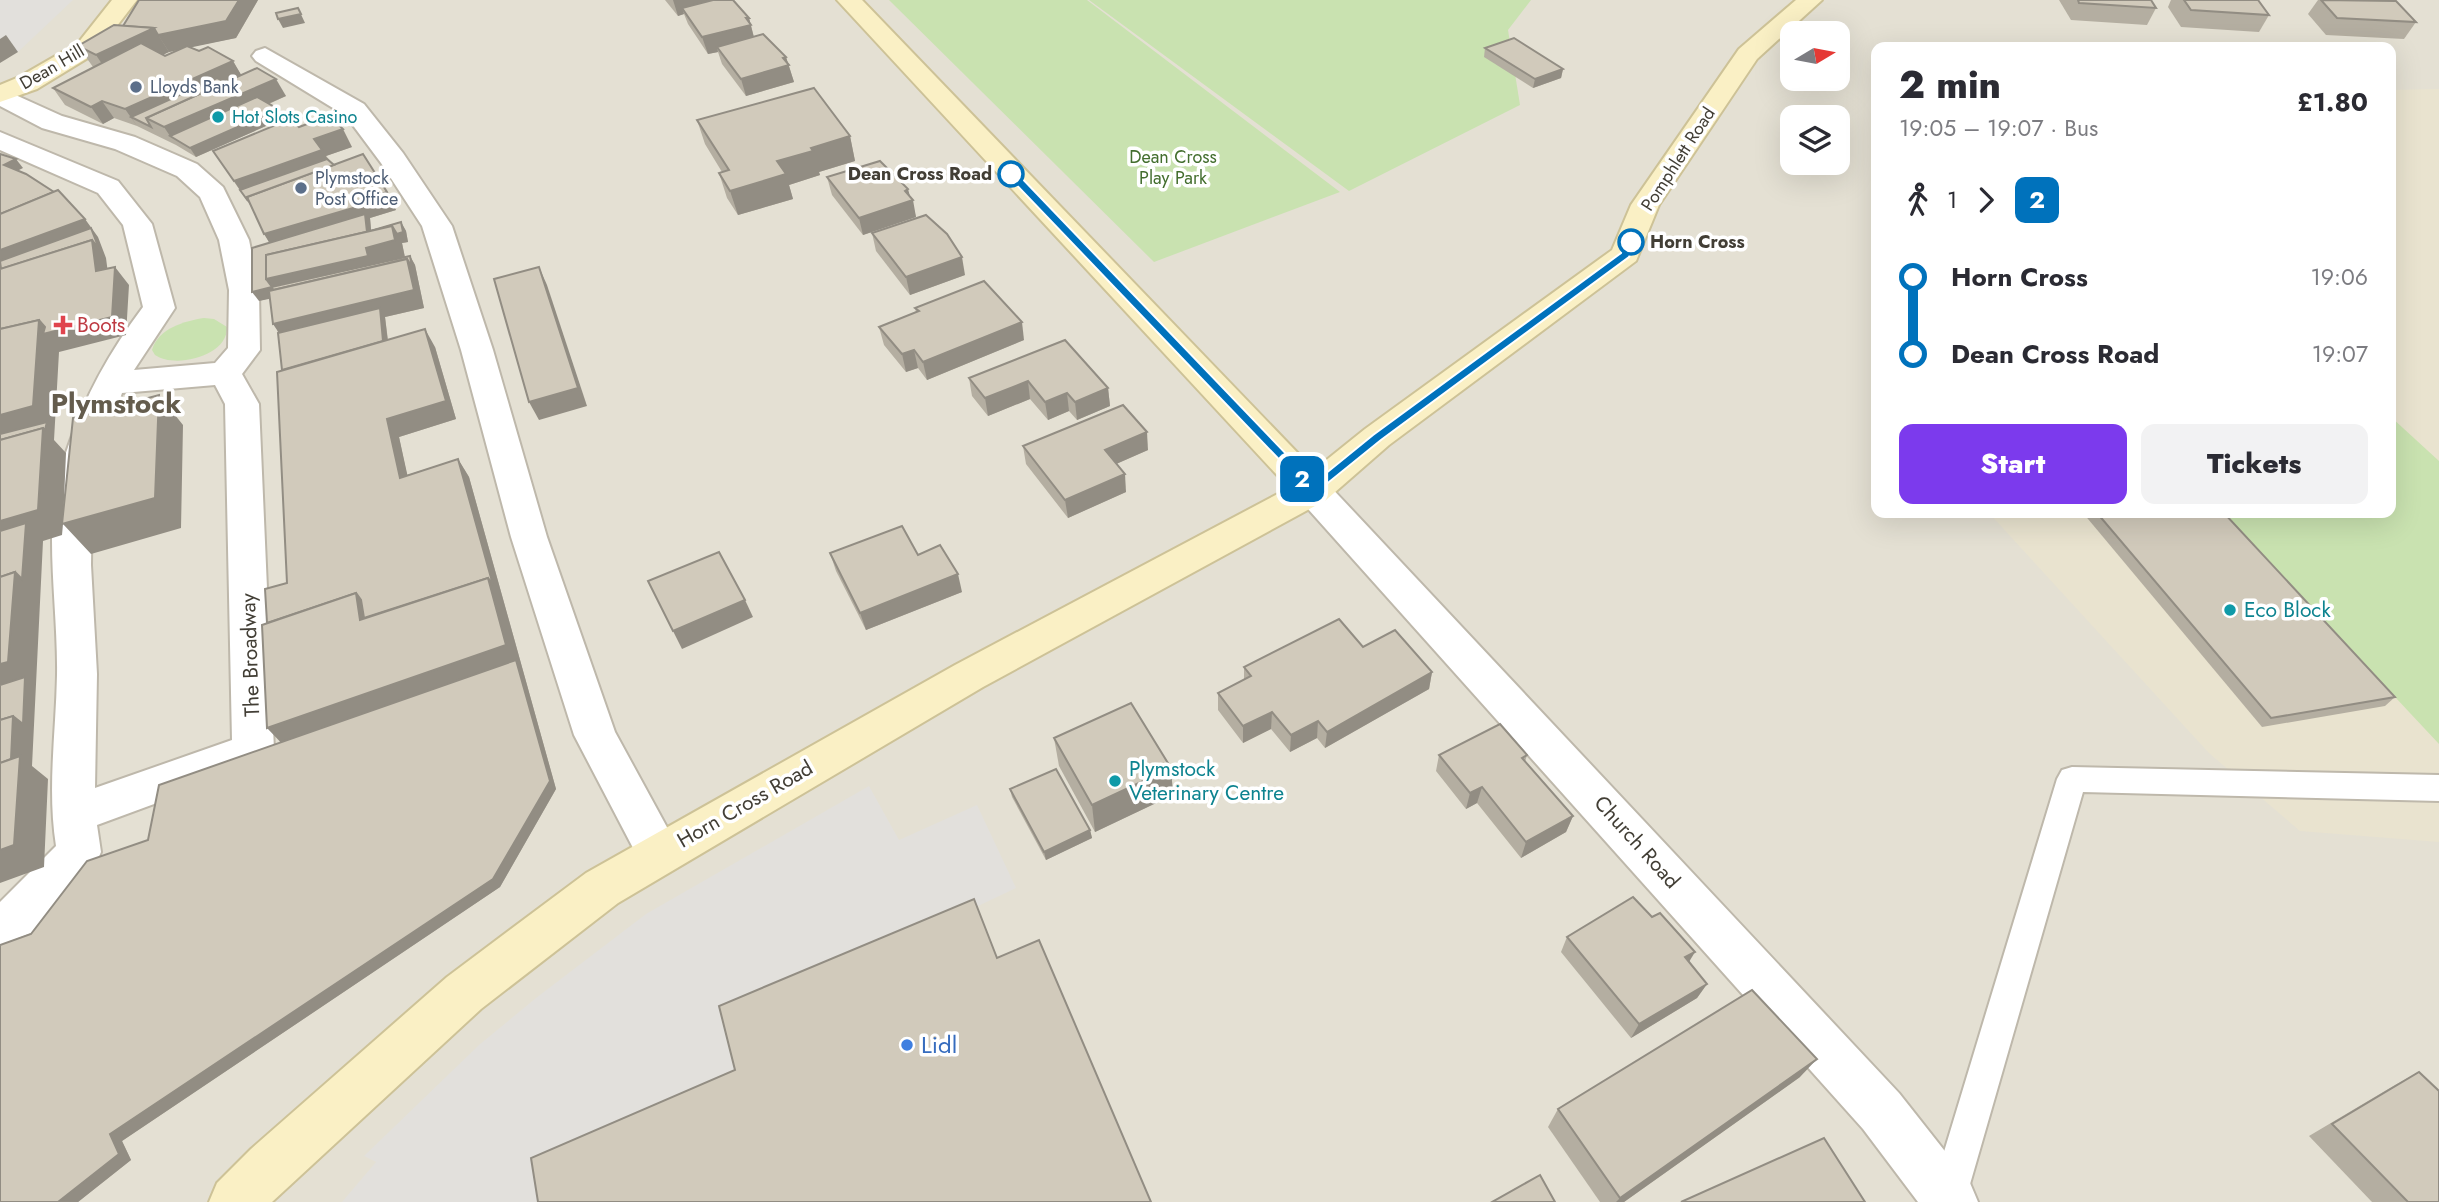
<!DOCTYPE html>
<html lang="en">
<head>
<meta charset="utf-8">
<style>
	:root { --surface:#fff; --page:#f2f2f3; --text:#2b2b33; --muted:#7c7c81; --accent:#7c3aed }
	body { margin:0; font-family:Jost,sans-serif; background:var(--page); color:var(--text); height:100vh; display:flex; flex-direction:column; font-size:26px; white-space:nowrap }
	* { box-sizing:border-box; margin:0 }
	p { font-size:23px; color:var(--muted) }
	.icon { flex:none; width:38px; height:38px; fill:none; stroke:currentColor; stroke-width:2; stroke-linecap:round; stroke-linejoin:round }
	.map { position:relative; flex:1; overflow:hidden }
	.details { position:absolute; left:1871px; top:42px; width:525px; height:476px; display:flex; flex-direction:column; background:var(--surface); border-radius:14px; box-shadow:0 7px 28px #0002 }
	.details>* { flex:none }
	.badge { padding:0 14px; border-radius:10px; font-size:24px; line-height:46px }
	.needle { width:46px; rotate:80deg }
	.buttons { position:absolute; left:1780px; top:21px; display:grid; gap:14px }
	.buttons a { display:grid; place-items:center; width:70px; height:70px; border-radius:14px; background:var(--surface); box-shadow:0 7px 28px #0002; font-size:35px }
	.map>.badge { position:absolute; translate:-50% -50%; box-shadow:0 0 0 4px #fff }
	.legs { display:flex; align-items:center; gap:10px; height:77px; padding:0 28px; font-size:23px }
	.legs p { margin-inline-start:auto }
	.headline { display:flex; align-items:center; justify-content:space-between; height:119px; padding:0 28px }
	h1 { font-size:38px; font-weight:800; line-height:52px }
	.button { display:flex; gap:14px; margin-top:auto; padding:14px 28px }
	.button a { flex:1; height:80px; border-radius:14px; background:var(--accent); color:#fff; font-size:28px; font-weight:800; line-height:80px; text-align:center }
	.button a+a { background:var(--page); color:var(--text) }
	ul { padding:0 28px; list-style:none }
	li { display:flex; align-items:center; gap:24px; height:77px; font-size:26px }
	li i { display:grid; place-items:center; width:10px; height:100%; margin:0 9px; background:currentColor }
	li i::after { content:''; width:18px; height:18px; margin:-9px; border:5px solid; border-radius:50%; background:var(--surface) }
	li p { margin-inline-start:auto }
	li:first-child i { background:linear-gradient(#0000 50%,currentColor 0) }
	li:last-child i { background:linear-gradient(currentColor 50%,#0000 0) }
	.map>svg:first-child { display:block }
	.residential { fill:#e4e0d3; fill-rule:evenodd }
	.education { fill:#e9e3cf }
	.green { fill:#c9e2b0 }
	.parking { fill:#e2e0dc }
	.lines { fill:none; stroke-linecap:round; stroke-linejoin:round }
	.lane-casing { stroke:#beb8ab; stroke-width:4 }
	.street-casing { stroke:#beb8ab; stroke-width:4 }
	.secondary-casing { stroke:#cdc297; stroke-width:4 }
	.lane { fill:#fff; fill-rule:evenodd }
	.street { fill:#fff; fill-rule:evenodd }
	.secondary { fill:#faf0c5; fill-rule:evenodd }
	.wall { fill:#b4aea1; fill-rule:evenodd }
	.shaded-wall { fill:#928d83 }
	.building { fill:#d1cabb; stroke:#928d83; stroke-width:2 }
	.line-1 { fill:#0072bc; stroke:#fff; stroke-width:2 }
	.service-dot { fill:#5c6f8a; stroke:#fff; stroke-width:2.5 }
	.culture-dot { fill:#0f9aa8; stroke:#fff; stroke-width:2.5 }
	.stop-1-dot { fill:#fff; stroke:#0072bc; stroke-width:3.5 }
	.health-dot { fill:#e0444e; stroke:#fff; stroke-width:2.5 }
	.shop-dot { fill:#3f7fe0; stroke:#fff; stroke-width:2.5 }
	.labels { text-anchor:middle; stroke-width:7; stroke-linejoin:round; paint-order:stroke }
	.far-street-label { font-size:18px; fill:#423e35; stroke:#fff }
	.far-service-label { font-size:18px; fill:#4e5e75; stroke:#fff; text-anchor:start }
	.far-culture-label { font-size:18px; fill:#0d838f; stroke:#fff; text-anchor:start }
	.far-park-label { font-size:18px; fill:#436e2e; stroke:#fff }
	.far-stop-label { font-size:18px; font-weight:bold; fill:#423e35; stroke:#fff; text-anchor:end }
	.health-label { font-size:21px; fill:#be3a42; stroke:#fff; text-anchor:start }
	.culture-label { font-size:21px; fill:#0d838f; stroke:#fff; text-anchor:start }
	.street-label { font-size:21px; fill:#423e35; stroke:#fff }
	.near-shop-label { font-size:24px; fill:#366cbe; stroke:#fff; text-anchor:start }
	.district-label { font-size:28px; font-weight:bold; fill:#645c4d; stroke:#fff }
</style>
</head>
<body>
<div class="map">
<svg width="2439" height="1202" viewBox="0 0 2439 1202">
	<rect width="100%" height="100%" fill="#f1eee4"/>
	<path class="residential" d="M0 0H2439V1202H0ZM1792 33H1838V79H1792ZM1876 47H2390V513H1876ZM1792 117H1838V163H1792Z"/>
	<polygon class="education" points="2439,89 2439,842 2300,831 2209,753 1989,513 2390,513 2391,90"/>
	<g class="green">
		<polygon points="889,0 1087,0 1340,192 1154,262"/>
		<polygon points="1089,0 1531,0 1508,30 1520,105 1349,191"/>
		<path d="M204 318 214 319 227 327C228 356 175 369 155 355L152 350C158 328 185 321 204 318Z"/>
		<polygon points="2391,417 2439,461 2439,744 2223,513 2390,513"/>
	</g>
	<g class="parking">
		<polygon points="0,0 73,0 18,52 0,49"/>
		<polygon points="869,786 899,840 977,805 1016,888 976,907 740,1077 544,1202 342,1202 376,1162 364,1156 479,1045 536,998 646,914"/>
	</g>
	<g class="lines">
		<defs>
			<polygon id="lane" points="2072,767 2439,775 2439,801 2083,792 1966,1198 1964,1202 1932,1202 1930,1198 2057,779 2062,770"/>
			<g id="street">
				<polygon points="265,48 364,104 403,153 452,226 493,350 547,537 615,732 681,853 675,867 659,873 643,867 574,735 511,537 461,350 422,226 381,163 346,116 256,61 252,56 256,51"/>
				<path d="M0 88 62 116 135 137 197 164 223 187 249 240 259 290 260 350 242 374 259 404 274 750 268 762 97 825 101 852 95 866 31 933 0 945V902L56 846C47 789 56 732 57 675 58 612 46 546 56 483 58 471 64 459 68 447 85 395 110 351 143 307L123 225 98 193 0 150V132L118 181 152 224 175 308 134 370 215 363 228 348 229 290 219 240 200 197 177 176 115 149 42 128 0 106ZM215 385 225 404 232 740 95 788 97 674 91 565 92 482 122 393Z"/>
				<polygon points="1313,478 1326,482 1899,1093 1970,1183 1978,1202 1918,1202 1863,1129 1300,500 1295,491 1300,482"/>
			</g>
			<g id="secondary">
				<polygon points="112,0 137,0 96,53 37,89 0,102 0,85 19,77 78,43"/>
				<polygon points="837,0 862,0 1314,470 1365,429 1612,250 1631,205 1739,49 1796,0 1822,0 1757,59 1659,205 1636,261 1389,445 1326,500 983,687 618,903 481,1009 272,1202 209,1202 217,1183 251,1149 447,977 586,873 955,665 1289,488"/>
			</g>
		</defs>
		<use href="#lane" class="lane-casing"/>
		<use href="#street" class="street-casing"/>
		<use href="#secondary" class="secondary-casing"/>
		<use href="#lane" class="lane"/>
		<use href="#street" class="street"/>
		<use href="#secondary" class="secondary"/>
	</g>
	<g class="wall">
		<path d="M139 0H258L236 38 189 47 233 61 241 75 286 96 269 104 278 109 284 118 196 157 176 145 137 126 114 118 103 124 65 105 53 88 93 67 78 46 123 26ZM180 49 165 56 162 55 169 52Z"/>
		<polygon points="665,0 733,0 749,18 754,37 786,57 794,82 746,96 722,64 718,52 708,54 688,24 684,14 678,16"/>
		<polygon points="2059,0 2151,0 2156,8 2147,25 2071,20"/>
		<polygon points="2171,0 2258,0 2269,15 2259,32 2181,27 2168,7"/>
		<polygon points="2318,0 2373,0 2416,22 2404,39 2326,35 2308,14"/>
		<polygon points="1485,48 1563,69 1561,78 1533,88 1484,57"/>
		<polygon points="697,120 850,136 855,161 819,172 820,175 789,185 793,199 738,215 727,198 719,173 722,172 705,144"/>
		<polygon points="299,127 352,147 326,156 334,165 387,192 396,210 370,218 371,230 401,222 406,231 408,242 402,243 405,257 410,256 415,265 424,308 385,317 388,340 435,347 456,419 399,437 407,475 458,459 469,477 556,789 500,887 122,1141 131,1160 78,1202 31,934 148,840 280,742 267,623 287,583 282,370 278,333 270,298 259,301 269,242 250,205 213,151"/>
		<polygon points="827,177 910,196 916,217 863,235 832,195"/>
		<polygon points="872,233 965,275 910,295 876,251"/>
		<polygon points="915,308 1024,340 927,380 918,368 906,372 884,345 879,327 916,312"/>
		<polygon points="1065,340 1108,388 1110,406 1077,420 1069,411 1048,420 1030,399 988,416 972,396 969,378"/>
		<polygon points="1023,446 1148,450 1116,464 1126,492 1068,518 1026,464"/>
		<polygon points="2083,513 2224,513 2395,697 2385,706 2262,727"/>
		<polygon points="830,553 918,555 962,592 866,630 836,571"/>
		<polygon points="1363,647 1432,672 1429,689 1325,748 1317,738 1290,752 1271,729 1243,743 1218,710 1218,693 1244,679 1244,667"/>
		<polygon points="1054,738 1171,768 1173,795 1095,832 1059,766"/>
		<polygon points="1439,755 1527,755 1525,762 1573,816 1566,832 1521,858 1477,803 1466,809 1436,771"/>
		<polygon points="1010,789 1090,830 1092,838 1046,860 1012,797"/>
		<polygon points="1567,937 1689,962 1707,984 1697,998 1631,1038 1561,952"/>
		<polygon points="2419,1072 2439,1202 2372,1202 2309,1136 2395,1085"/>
		<polygon points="1800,1077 1624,1202 1600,1202 1548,1127 1558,1109"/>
	</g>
	<g class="shaded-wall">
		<polygon points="239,0 258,0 236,38 169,52 158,35"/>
		<polygon points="673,0 723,0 682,8 684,14 678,16"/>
		<polygon points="298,8 305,23 283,28 278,19"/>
		<polygon points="746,18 749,18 755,42 717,47 718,52 708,54 702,37"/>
		<polygon points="154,28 169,52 112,79 96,55"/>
		<polygon points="6,35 18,52 0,63 0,39"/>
		<polygon points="786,57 794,82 746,96 741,79"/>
		<polygon points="233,61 243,78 146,118 131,117 137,126 125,109"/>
		<polygon points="1563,69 1561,78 1533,88 1535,79"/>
		<polygon points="276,79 286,96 181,142 170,136 164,127"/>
		<polygon points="102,101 114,118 103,124 91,107"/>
		<polygon points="278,109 284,118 196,157 190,148"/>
		<polygon points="343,129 352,147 326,156 332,168 240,190 246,199 234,181 314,139"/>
		<polygon points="850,136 855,161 819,172 820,175 789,185 793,199 738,215 730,191 777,161 811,148"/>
		<polygon points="16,159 23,168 11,174 4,165"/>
		<polygon points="908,189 911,200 913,200 916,217 863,235 859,218"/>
		<polygon points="387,192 396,210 370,218 372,240 392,226 401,222 406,231 408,242 402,243 405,258 278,297 266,279 367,232 275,252 264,234"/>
		<polygon points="85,219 98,237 106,258 110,289 96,271 92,240 0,262 0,250"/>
		<polygon points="410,256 415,265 424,308 385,317 390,360 285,342 273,324 407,259"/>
		<polygon points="962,257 965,275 910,295 906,277"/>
		<polygon points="115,267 129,285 126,335 59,352 54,440 66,453 63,523 159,395 183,425 181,528 91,554 63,524 62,535 43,541 32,766 48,779 44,867 0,883 0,415 39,320"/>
		<polygon points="539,267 547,285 587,406 539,420 529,402"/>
		<polygon points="272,287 278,297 259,301 252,292"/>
		<polygon points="1022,322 1024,340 927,380 923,362"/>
		<polygon points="425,329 435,347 456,419 399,437 412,496 400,478 387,419"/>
		<polygon points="914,350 918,368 906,372 902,354"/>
		<polygon points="1028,381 1030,399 988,416 985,398"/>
		<polygon points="1108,388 1110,406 1077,420 1075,402"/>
		<polygon points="1067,393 1069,411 1048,420 1045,402"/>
		<polygon points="1147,432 1148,450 1107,468 1105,450"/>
		<polygon points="458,459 469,477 556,789 500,887 122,1141 131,1160 78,1202 58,1202 110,1134 289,751 267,728 283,649 356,593"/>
		<polygon points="1125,474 1126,492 1068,518 1065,500"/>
		<polygon points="958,574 962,592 866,630 860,613"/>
		<polygon points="745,600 753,617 682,649 673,631"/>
		<polygon points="1432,672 1429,689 1325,748 1327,732"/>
		<polygon points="1272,712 1271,729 1243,743 1243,726"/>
		<polygon points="1318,721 1317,738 1290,752 1291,735"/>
		<polygon points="1171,768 1173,795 1095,832 1092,805"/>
		<polygon points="1482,787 1477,803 1466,809 1470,793"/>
		<polygon points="1573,816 1566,832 1521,858 1526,842"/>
		<polygon points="1090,830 1092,838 1046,860 1044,852"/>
		<polygon points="1695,952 1686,967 1685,957"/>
		<polygon points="1707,984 1697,998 1631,1038 1639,1024"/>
		<polygon points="1817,1059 1800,1077 1624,1202 1616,1202 1620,1198"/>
	</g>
	<g class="building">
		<polygon points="139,0 239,0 226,21 158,35 154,28 123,26"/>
		<polygon points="713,0 733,0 749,18 746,18 751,25 702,37 682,8"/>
		<polygon points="2078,0 2151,0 2156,8 2079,3"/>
		<polygon points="2184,0 2258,0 2269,15 2191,10"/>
		<polygon points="2321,0 2396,1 2416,22 2337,18"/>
		<polygon points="298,8 301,14 278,19 276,13"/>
		<polygon points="114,25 154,28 96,55 78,46"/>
		<polygon points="763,34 786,57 783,58 789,65 741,79 717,47"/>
		<polygon points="1514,38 1563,69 1535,79 1485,48"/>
		<polygon points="141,43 165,56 187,46 199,51 208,47 233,61 125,109 102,101 91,107 53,88"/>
		<polygon points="257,68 276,79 164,127 146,118"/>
		<polygon points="217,78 226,82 146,118 151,127 131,117"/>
		<polygon points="814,88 850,136 811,148 813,151 777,161 786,174 730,191 719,173 729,170 697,120"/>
		<polygon points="257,97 278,109 190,148 170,136"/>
		<polygon points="329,116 343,129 314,139 322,150 234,181 213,151 290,119 299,127"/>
		<polygon points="0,154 16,159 4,165 26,174 54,192 0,214"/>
		<polygon points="363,154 387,192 360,201 360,206 264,234 247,197"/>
		<polygon points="327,159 334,165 247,197 248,201 240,190"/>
		<polygon points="880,161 908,189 905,191 913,200 859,218 827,177"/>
		<polygon points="58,190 85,219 0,250 0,214"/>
		<polygon points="365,214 367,232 401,222 403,232 397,234 392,226 266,255 266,279 272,287 410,256 412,267 407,259 273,290 272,287 252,292 252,248"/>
		<polygon points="926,215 947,234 962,257 906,277 872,233"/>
		<polygon points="392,226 395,240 366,248 368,256 266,279 266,255"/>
		<polygon points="91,228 99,249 92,240 1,269 0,261"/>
		<polygon points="92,240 96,271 115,267 112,317 43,334 45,327 39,320 0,329 0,269"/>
		<polygon points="407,259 414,290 273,324 269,291"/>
		<polygon points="539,267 578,388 529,402 494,279"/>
		<polygon points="984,281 1022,322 923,362 914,350 902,354 879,327 919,311 915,308"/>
		<polygon points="380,308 383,341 282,370 278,333"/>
		<polygon points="39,320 33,406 0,415 0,329"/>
		<polygon points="425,329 446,401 387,419 400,478 458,459 493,585 488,578 364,618 361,600 356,593 267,623 265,589 287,583 277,372"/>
		<polygon points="1065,340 1108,388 1075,402 1067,393 1045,402 1028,381 985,398 969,378"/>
		<polygon points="159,395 155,498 62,524 73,418"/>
		<polygon points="1123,405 1147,432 1105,450 1125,474 1065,500 1023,446"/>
		<polygon points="47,422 45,430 43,428 0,440 0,434"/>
		<polygon points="43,428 38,510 0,521 0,440"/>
		<polygon points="2097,513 2224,513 2395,697 2271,718"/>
		<polygon points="26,523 22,579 15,572 0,577 0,531"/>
		<polygon points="902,526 918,555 940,545 958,574 860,613 830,553"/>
		<polygon points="719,552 745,600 673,631 648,581"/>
		<polygon points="15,572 8,662 0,664 0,577"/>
		<polygon points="488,578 506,645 267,728 262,625 356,593 360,620"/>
		<polygon points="1339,619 1363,647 1395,630 1432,672 1327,732 1318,721 1291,735 1272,712 1243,726 1218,693 1251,676 1244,667"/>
		<polygon points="516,660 550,781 493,879 110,1134 119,1154 58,1202 0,1202 0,945 31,934 87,861 148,840 159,785"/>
		<polygon points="25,677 23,724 13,716 0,720 0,685"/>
		<polygon points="1131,703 1171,768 1092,805 1054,738"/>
		<polygon points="13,716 11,759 0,763 0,720"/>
		<polygon points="1500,724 1527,755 1522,758 1573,816 1526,842 1482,787 1470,793 1439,755"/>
		<polygon points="20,756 14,845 0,850 0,763"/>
		<polygon points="1056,769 1090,830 1044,852 1010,789"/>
		<polygon points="1633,897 1652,917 1660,913 1695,952 1685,957 1707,984 1639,1024 1567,937"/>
		<polygon points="974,899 997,958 1039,940 1151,1202 538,1202 531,1158 735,1070 719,1006"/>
		<polygon points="1752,990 1817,1059 1620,1198 1558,1109"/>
		<polygon points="2419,1072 2439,1091 2439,1202 2408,1202 2332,1124"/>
		<polygon points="1824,1138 1865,1202 1681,1202"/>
		<polygon points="1540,1175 1555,1202 1492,1202"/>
	</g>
	<polygon class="line-1" points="1008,171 1015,171 1314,483 1373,435 1621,253 1627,239 1636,242 1629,257 1381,440 1313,495 1008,176"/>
	<g class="service-dot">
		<circle cx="136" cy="87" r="7"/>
		<circle cx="301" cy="188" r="7"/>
	</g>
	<g class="culture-dot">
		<circle cx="218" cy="117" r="7"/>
		<circle cx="2230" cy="610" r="7"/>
		<circle cx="1115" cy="781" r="7"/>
	</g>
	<g class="stop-1-dot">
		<circle cx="1011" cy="174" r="12"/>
		<circle cx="1631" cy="242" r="12"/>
	</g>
	<path class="health-dot" d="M59.5 314.5h7v7h7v7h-7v7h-7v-7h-7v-7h7z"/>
	<circle class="shop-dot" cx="907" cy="1045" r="7"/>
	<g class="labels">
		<g class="far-street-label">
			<text transform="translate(52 67) rotate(-30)" y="6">Dean Hill</text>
			<text transform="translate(1678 159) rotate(-57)" y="6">Pomphlett Road</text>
		</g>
		<g class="far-service-label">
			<text x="150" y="93">Lloyds Bank</text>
			<text x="315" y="184">Plymstock<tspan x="315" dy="21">Post Office</tspan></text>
		</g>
		<g class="far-culture-label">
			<text x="232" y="123">Hot Slots Casino</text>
		</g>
		<g class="far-park-label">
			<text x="1173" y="163">Dean Cross<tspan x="1173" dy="21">Play Park</tspan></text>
		</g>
		<g class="far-stop-label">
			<text x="992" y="180">Dean Cross Road</text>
			<text x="1650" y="248" text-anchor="start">Horn Cross</text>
		</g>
		<g class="health-label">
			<text x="77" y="332">Boots</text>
		</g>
		<g class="culture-label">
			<text x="2244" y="617">Eco Block</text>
			<text x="1129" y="776">Plymstock<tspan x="1129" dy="24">Veterinary Centre</tspan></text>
		</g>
		<g class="street-label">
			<text transform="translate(250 655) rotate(-92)" y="7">The Broadway</text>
			<text transform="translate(745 804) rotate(-30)" y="7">Horn Cross Road</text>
			<text transform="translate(1637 842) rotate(48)" y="7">Church Road</text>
		</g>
		<g class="near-shop-label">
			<text x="921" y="1053">Lidl</text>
		</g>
		<g class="district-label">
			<text x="116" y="413">Plymstock</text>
		</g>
	</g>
</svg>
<div class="buttons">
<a><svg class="needle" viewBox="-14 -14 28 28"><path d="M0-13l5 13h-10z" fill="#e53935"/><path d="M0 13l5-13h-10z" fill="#7c7c81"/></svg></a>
<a><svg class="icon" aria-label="layers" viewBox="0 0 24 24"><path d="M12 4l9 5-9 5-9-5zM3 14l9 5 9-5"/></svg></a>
</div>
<b class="badge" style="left:1302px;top:479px;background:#0072bc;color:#fff">2</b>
<section class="details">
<div class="headline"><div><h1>2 min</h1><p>19:05 – 19:07 · Bus</p></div><b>£1.80</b></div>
<div class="legs"><svg class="icon" aria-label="walk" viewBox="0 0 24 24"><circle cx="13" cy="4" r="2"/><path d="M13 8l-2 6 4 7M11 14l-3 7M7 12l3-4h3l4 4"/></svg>1<svg class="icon" aria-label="forward" viewBox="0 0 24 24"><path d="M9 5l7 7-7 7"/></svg><b class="badge" style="background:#0072bc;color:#fff">2</b></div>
<ul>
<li><i style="color:#0072bc"></i><b>Horn Cross</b><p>19:06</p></li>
<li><i style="color:#0072bc"></i><b>Dean Cross Road</b><p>19:07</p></li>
</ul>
<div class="button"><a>Start</a><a>Tickets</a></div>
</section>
</div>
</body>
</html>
